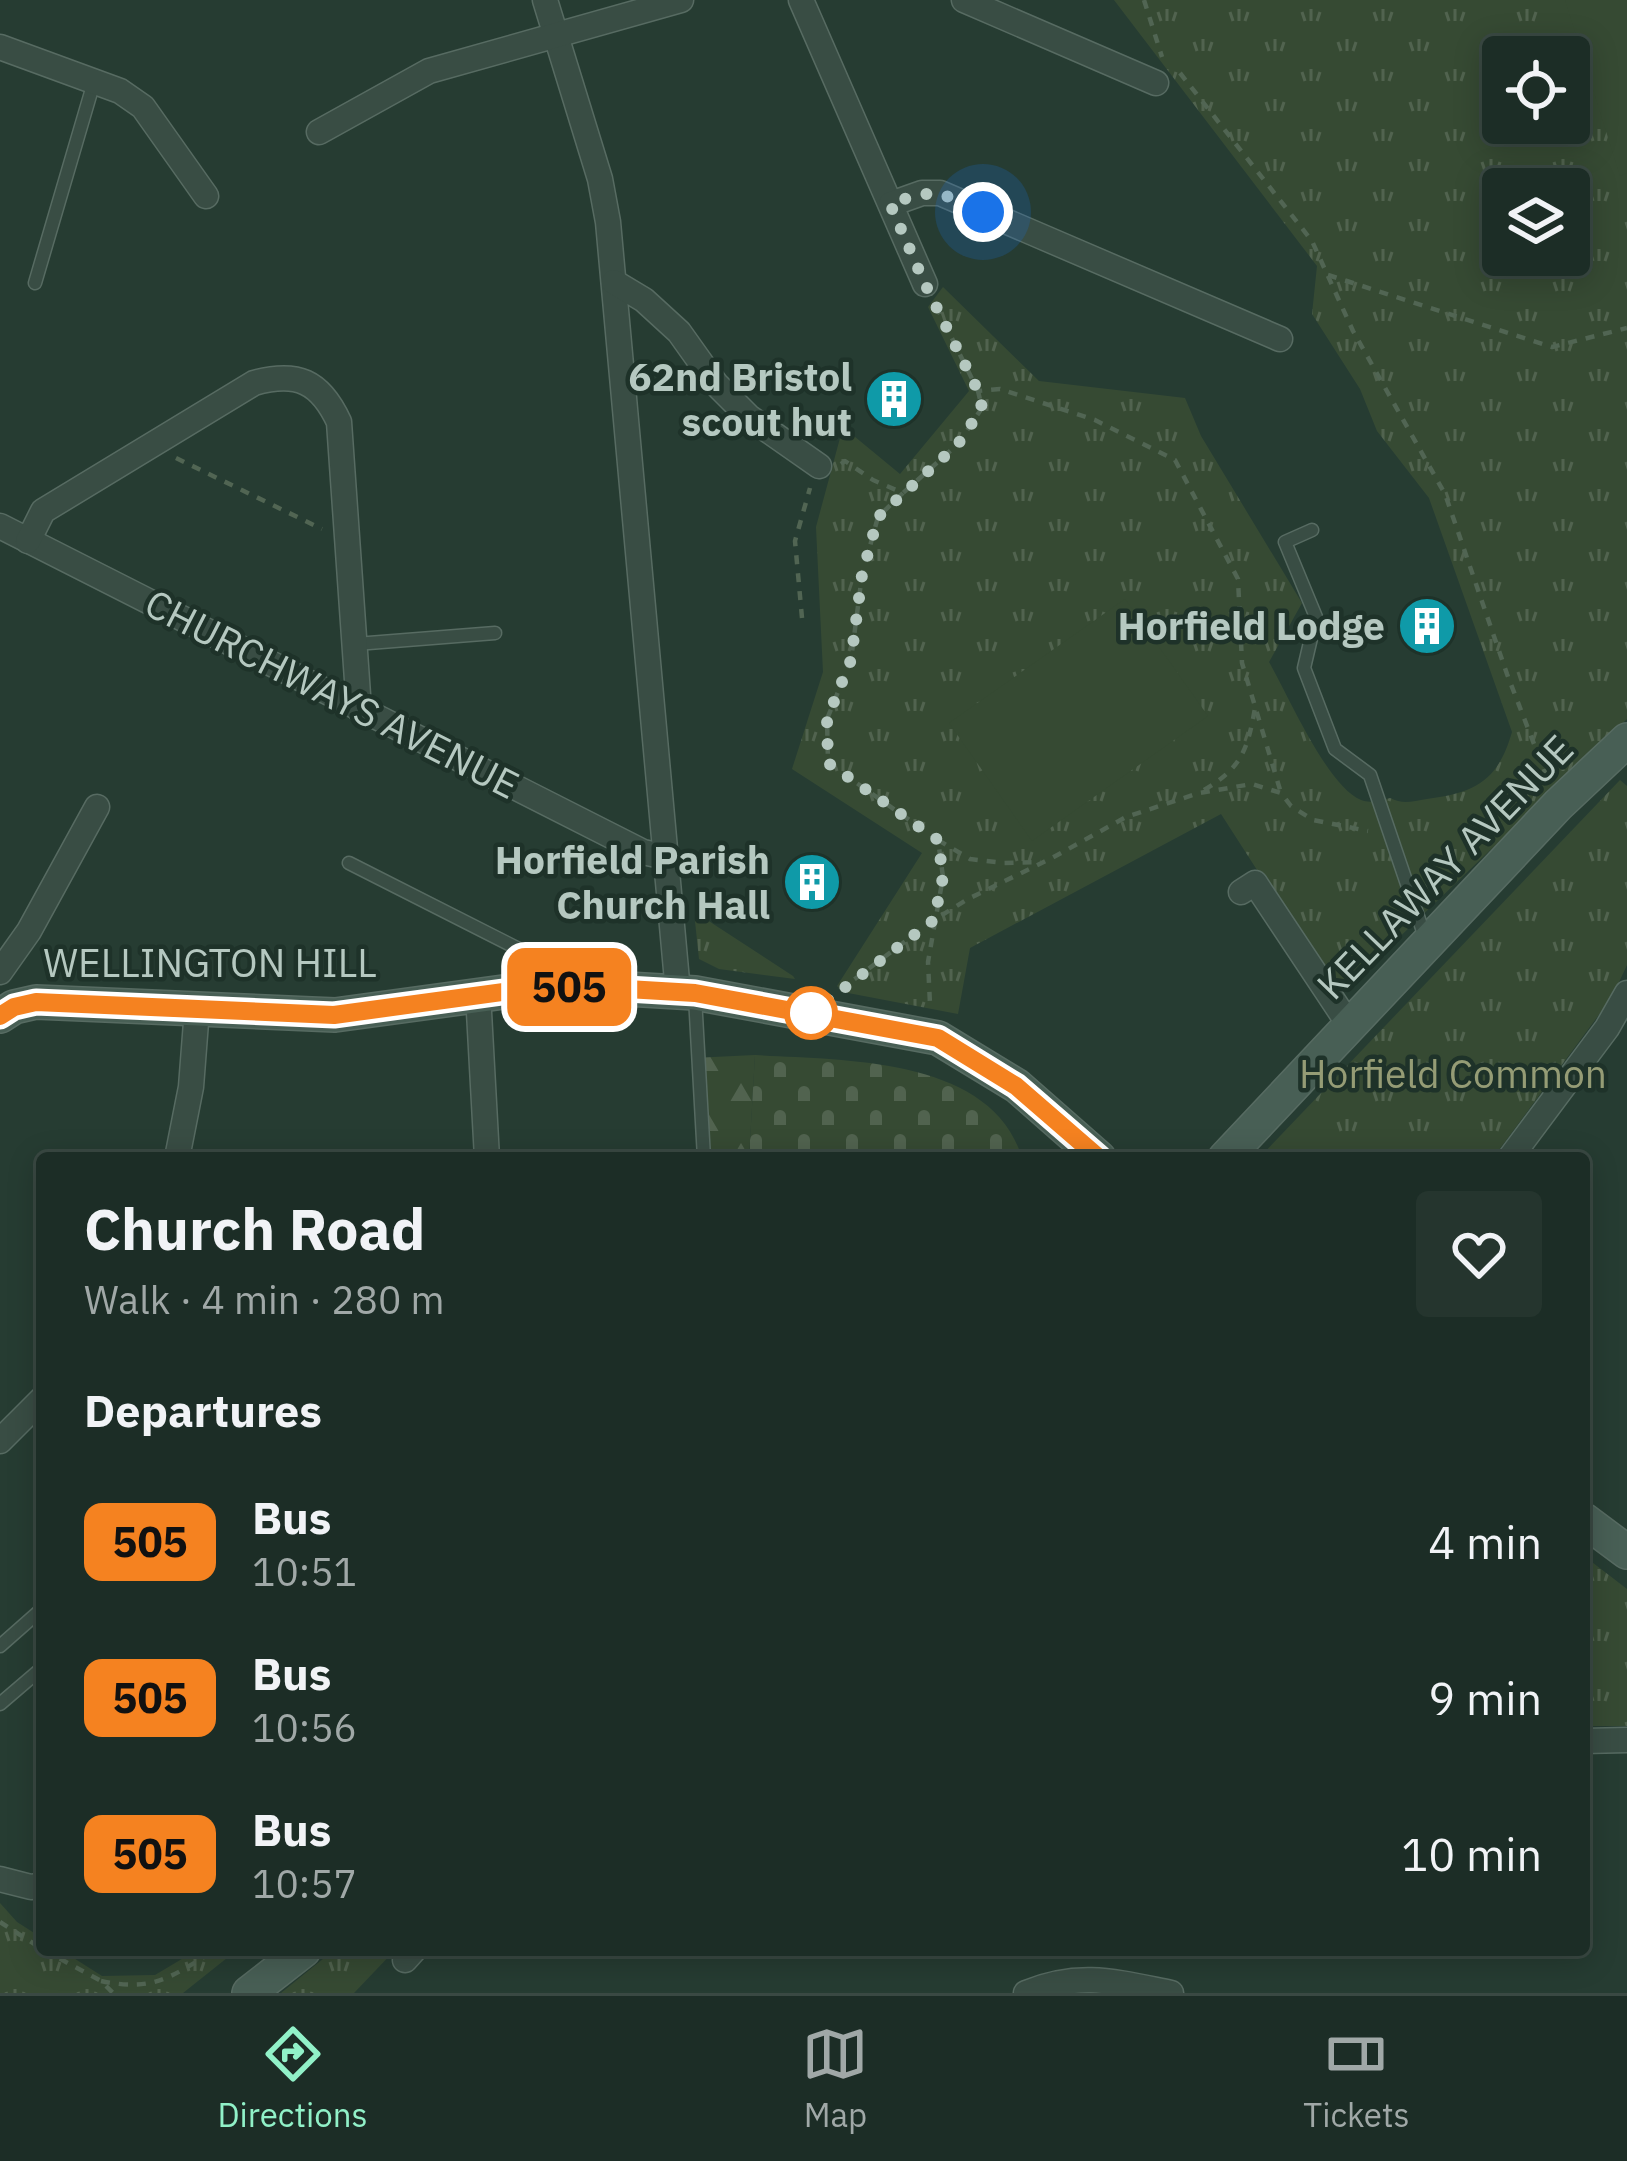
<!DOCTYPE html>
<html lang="en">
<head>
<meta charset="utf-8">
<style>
	:root { --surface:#1c2d26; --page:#25352e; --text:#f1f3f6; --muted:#a0a8a7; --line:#3a4943; --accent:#91f1c8 }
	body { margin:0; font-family:"IBM Plex Sans",sans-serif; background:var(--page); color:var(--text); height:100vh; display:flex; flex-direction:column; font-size:45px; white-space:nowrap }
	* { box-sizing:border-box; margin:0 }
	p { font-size:39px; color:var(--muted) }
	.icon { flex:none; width:66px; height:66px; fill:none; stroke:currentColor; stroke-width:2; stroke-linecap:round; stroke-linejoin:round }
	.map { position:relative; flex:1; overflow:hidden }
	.side { position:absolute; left:36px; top:1152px; width:1554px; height:804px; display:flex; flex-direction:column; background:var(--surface); border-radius:12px; box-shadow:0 6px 30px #0003,0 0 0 3px var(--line) }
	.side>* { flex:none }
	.badge { padding:0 24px; border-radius:18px; font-size:42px; line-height:78px }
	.buttons { position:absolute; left:1482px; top:36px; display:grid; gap:24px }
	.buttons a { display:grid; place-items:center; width:108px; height:108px; border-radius:12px; background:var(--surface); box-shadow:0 6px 30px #0003,0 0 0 3px var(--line); font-size:60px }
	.you { position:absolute; width:60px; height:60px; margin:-30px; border:9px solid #fff; border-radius:50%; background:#1a73e8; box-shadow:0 0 0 18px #1a73e833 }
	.map>.badge { position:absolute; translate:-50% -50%; box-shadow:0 0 0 6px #fff }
	h2 { padding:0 48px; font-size:45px; line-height:108px }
	.round { display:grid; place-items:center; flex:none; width:126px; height:126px; border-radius:12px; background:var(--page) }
	.summary { display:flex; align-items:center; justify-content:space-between; height:204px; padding:0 48px }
	h1 { font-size:57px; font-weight:800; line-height:90px }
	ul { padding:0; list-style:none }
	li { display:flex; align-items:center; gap:36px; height:156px; padding:0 48px }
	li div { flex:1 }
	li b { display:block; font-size:45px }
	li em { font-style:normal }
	li .badge { min-width:132px; font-weight:700; text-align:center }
	.tab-bar { display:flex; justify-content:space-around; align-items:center; height:168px; border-top:3px solid var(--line); background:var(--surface); font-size:33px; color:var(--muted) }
	.tab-bar a { display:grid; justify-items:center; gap:6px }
	.tab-bar .current { color:var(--accent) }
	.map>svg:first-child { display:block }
	.grass { fill:url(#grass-tufts); fill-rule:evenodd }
	.forest { fill:url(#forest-firs) }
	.cemetery { fill:url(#cemetery-stones) }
	.pitch { fill:#364a33 }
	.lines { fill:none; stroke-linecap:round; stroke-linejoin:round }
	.lane-casing { stroke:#576b62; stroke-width:15 }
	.street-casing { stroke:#576b62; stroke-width:27 }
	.secondary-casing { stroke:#576b62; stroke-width:36 }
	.path { stroke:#516553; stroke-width:4.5; stroke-dasharray:9 9; stroke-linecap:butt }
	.lane { stroke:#394d44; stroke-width:12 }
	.street { stroke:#394d44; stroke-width:24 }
	.secondary { stroke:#485f55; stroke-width:33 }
	.line-casing { stroke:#fff; stroke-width:27 }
	.line { stroke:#f58220; stroke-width:18 }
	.walk { stroke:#b5c8c0; stroke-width:12; stroke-dasharray:0 21.6 }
	.stop-dot { fill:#fff; stroke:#f58220; stroke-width:6 }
	.labels { text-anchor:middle; stroke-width:9; stroke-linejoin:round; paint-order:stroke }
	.poi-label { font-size:39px; font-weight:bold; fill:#b5c8c0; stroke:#1e3229; text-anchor:end }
	.street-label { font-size:39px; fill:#b5c8c0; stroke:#1e3229 }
	.park-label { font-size:39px; fill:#959c75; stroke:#1e3229 }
</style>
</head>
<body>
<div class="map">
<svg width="1627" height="1993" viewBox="0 0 1627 1993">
	<defs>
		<pattern id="grass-tufts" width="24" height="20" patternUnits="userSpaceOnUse" patternTransform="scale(3)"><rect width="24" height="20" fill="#364a33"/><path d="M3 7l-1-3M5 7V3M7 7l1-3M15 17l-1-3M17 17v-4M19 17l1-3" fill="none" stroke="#51634f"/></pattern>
		<pattern id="forest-firs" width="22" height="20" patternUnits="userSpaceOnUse" patternTransform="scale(3)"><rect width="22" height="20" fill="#364a33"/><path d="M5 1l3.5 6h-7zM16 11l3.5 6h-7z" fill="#51634f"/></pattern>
		<pattern id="cemetery-stones" width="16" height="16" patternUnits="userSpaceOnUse" patternTransform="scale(3)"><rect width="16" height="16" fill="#364a33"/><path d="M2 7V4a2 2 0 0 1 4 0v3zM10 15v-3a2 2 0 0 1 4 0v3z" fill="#51634f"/></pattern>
	</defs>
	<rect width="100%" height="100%" fill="#263c32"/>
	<g class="grass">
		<path d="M1114 0H1627V719L1338 996 1221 814 970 948 958 1014 843 992 837 986 922 853 792 769 823 672 816 527 843 427 900 474 969 391 928 307 943 287 1039 381 1185 398 1201 436 1302 603 1269 662C1288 695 1327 786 1361 800 1370 804 1380 800 1390 798 1403 805 1413 801 1427 799 1475 793 1498 781 1512 732L1429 498 1377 431 1360 389 1312 314 1317 266ZM1503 57H1569V123H1503ZM1503 189H1569V255H1503Z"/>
		<polygon points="1620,780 1627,786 1627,965 1612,997 1493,1158 1259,1158"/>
		<polygon points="701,916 793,976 795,979 719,969 699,959 695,921"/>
		<polygon points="1584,1556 1627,1589 1627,1726 1584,1726"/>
		<polygon points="0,1903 17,1922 42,1938 42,1950 61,1950 102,1976 155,1975 197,1950 237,1950 183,1993 0,1993"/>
		<polygon points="334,1950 395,1950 354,1993 281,1993"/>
	</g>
	<polygon class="forest" points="755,1055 749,1158 706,1158 693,1058"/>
	<path class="cemetery" d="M755 1055C841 1060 992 1056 1022 1158H749Z"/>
	<g class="pitch">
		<polygon points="1565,0 1627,0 1627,173 1620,176"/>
		<polygon points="1125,599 1208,716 1032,841 949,723"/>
	</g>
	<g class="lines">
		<defs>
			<g id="lane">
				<polyline points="35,283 94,82"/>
				<polyline points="1312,530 1285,542 1316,617 1304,668 1335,749 1370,775 1425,937"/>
				<polyline points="356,644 495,633"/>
				<polyline points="349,863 576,978"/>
				<polyline points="695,997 704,1158"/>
				<polyline points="0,1646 42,1609"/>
				<polyline points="0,1704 42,1668"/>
			</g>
			<g id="street">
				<polyline points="545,0 600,179 608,222 678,992"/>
				<polyline points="801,0 925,284"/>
				<polyline points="964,0 1156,83"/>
				<polyline points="0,47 120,91 143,107 206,196"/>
				<polyline points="319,132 429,71 681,0"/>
				<polyline points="891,204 922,193 940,193 1280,339"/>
				<polyline points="614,282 644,300 679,332 716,384 749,417 819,466"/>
				<polyline points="0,526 643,852 666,857"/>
				<path d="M28 541 43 511 254 383C297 371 320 381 339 422L359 709"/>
				<polyline points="1241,892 1255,883 1350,1026"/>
				<polyline points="0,972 29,931 97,807"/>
				<polyline points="478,994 487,1158"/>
				<polyline points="177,1158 191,1087 197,1009"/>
				<polyline points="1510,1158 1607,1028 1627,993"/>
				<polyline points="0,1441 42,1399"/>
				<polyline points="1584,1741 1627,1740"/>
				<polyline points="0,1879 31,1887 42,1885"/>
				<polyline points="405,1960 414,1950"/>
				<path d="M1026 1993C1080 1971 1116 1982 1171 1993"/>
			</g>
			<g id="secondary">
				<polyline points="0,1016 14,1007 36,1002 335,1015 533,988 593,987 695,993 938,1038 1017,1086 1099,1158"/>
				<polyline points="1225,1158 1558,805 1627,740"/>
				<polyline points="1584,1520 1627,1552"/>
				<polyline points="249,1993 304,1950"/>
			</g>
		</defs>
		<use href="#lane" class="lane-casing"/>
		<use href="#street" class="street-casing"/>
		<use href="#secondary" class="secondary-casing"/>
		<g class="path">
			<polyline points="1144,0 1162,57"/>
			<polyline points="1180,73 1312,241 1353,331 1445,494 1507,674 1546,775"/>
			<polyline points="1328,275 1552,347 1627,328"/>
			<polyline points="936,306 978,391 1000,389 1095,420 1175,460 1238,579 1242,663 1281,793"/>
			<polyline points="176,458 322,529"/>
			<polyline points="841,464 845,461 873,480 903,493 958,444 982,408 978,391"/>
			<polyline points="903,493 878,517 862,575 851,660 827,719 828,763 938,840 943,877 928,962 930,1004"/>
			<polyline points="802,618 795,541 810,488"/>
			<path d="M1204 790C1242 768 1248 748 1255 708"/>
			<polyline points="938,840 970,859 1004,863 1041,862"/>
			<polyline points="840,990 934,920 968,899 1052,858 1126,817 1199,793 1252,784 1281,793 1291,806 1313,820 1368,831"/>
			<polyline points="0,1922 42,1949"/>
			<polyline points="44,1950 101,1981 113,1993"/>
			<path d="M101 1981C154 1992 171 1977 215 1950"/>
		</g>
		<use href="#lane" class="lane"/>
		<use href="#street" class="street"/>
		<use href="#secondary" class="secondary"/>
	</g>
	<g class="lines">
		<defs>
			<polyline id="line" points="0,1016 14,1007 36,1002 334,1015 532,988 593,987 695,993 938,1038 1016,1086 1099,1158"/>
		</defs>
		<use href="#line" class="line-casing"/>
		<use href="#line" class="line"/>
		<path class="walk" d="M811 1013 934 920 943 877 938 840 828 763 827 719 851 660 862 575 878 517 958 444 982 408 978 391 925 284 890 204C937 187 938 192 983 212"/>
	</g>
	<defs>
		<symbol id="building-disc" viewBox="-11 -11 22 22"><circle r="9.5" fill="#0f9aa8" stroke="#1e3229"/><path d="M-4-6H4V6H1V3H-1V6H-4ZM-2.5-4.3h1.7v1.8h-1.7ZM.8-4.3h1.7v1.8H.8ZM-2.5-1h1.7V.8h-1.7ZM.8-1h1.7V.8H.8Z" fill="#fff"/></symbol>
	</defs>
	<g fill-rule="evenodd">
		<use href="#building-disc" x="861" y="366" width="66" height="66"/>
		<use href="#building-disc" x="1394" y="593" width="66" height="66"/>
		<use href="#building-disc" x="779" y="849" width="66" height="66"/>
	</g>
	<circle class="stop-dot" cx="811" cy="1013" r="24"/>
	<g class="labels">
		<g class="poi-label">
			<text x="852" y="391">62nd Bristol<tspan x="852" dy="45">scout hut</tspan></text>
			<text x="1385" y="640">Horfield Lodge</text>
			<text x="770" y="874">Horfield Parish<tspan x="770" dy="45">Church Hall</tspan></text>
		</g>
		<g class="street-label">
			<text transform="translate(332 694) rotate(27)" y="14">CHURCHWAYS AVENUE</text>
			<text transform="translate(1445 867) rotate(-46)" y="14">KELLAWAY AVENUE</text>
			<text x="210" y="977">WELLINGTON HILL</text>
		</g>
		<g class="park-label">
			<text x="1453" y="1088">Horfield Common</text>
		</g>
	</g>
</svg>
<div class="buttons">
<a><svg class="icon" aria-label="locate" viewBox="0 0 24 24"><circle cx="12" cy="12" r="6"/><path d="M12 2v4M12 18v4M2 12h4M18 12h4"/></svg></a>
<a><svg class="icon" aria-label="layers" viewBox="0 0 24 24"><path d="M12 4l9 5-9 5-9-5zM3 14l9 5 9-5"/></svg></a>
</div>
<div class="you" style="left:983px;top:212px"></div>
<b class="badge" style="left:569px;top:987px;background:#f58220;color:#111">505</b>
<section class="side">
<div class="summary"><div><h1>Church Road</h1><p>Walk · 4 min · 280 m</p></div><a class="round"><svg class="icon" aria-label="heart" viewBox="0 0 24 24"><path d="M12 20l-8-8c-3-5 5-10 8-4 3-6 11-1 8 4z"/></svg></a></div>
<h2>Departures</h2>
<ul>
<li><span class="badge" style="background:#f58220;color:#111">505</span><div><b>Bus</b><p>10:51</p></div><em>4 min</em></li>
<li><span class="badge" style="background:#f58220;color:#111">505</span><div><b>Bus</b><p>10:56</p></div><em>9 min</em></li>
<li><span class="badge" style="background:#f58220;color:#111">505</span><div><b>Bus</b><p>10:57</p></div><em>10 min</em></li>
</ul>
</section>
</div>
<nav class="tab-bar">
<a class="current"><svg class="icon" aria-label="directions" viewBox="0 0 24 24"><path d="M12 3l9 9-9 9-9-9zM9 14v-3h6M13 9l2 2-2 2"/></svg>Directions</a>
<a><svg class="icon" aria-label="map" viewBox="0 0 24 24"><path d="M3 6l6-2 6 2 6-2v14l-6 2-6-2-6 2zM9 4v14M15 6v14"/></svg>Map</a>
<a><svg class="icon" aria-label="tickets" viewBox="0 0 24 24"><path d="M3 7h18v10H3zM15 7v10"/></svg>Tickets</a>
</nav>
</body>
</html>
